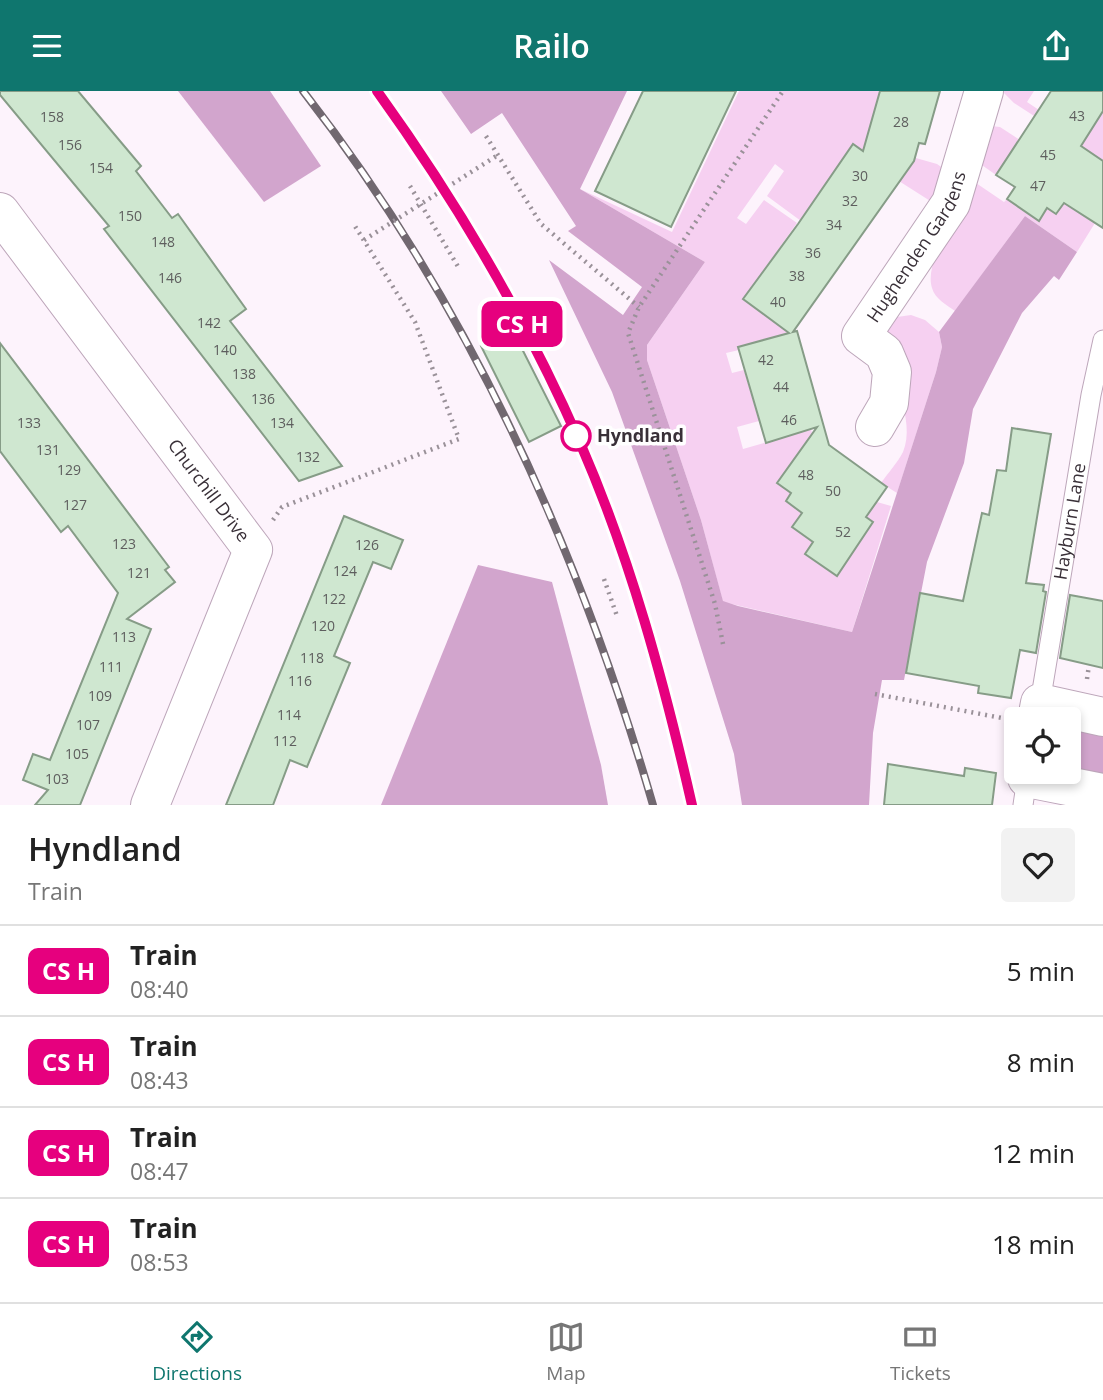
<!DOCTYPE html>
<html lang="en">
<head>
<meta charset="utf-8">
<style>
	:root { --surface:#fff; --page:#f2f2f2; --text:#222; --muted:#767676; --line:#e0e0e0; --accent:#0f766e }
	body { margin:0; font-family:"Open Sans",sans-serif; background:var(--page); color:var(--text); height:100vh; display:flex; flex-direction:column; font-size:26px; white-space:nowrap }
	* { box-sizing:border-box; margin:0 }
	p { font-size:23px; color:var(--muted) }
	.icon { flex:none; width:38px; height:38px; fill:none; stroke:currentColor; stroke-width:2; stroke-linecap:round; stroke-linejoin:round }
	.map { position:relative; height:714px; overflow:hidden }
	.drawer { display:flex; flex-direction:column; background:var(--surface); flex:1 }
	.drawer>* { flex:none }
	.badge { padding:0 14px; border-radius:10px; font-size:24px; line-height:46px }
	.buttons { position:absolute; left:1004px; top:616px; display:grid; gap:14px }
	.buttons a { display:grid; place-items:center; width:77px; height:77px; border-radius:7px; background:var(--surface); box-shadow:0 4px 10px #0003; font-size:35px }
	.map>.badge { position:absolute; translate:-50% -50%; box-shadow:0 0 0 4px #fff }
	.round { display:grid; place-items:center; flex:none; width:74px; height:74px; border-radius:7px; background:var(--page) }
	.headline { display:flex; align-items:center; justify-content:space-between; height:119px; padding:0 28px }
	h1 { font-size:33px; font-weight:600; line-height:52px }
	ul { padding:0; list-style:none }
	li { display:flex; align-items:center; gap:21px; height:91px; padding:0 28px; border-top:2px solid var(--line) }
	li div { flex:1 }
	li b { display:block; font-size:26px }
	li em { font-style:normal }
	li .badge { min-width:77px; font-weight:700; text-align:center }
	header { display:flex; justify-content:space-between; align-items:center; height:91px; padding:0 28px; background:var(--accent); color:#fff; font-size:32px; font-weight:600 }
	.menu { display:flex; justify-content:space-around; align-items:center; height:98px; border-top:2px solid var(--line); background:var(--surface); font-size:19px; color:var(--muted) }
	.menu a { display:grid; justify-items:center; gap:4px }
	.menu .active { color:var(--accent) }
	.map>svg:first-child { display:block }
	.green { fill:#f6d0f1 }
	.forest { fill:#d2a5cd }
	.building { fill:#cfe7d0; stroke:#869c87; stroke-width:2 }
	.lines { fill:none; stroke-linecap:round; stroke-linejoin:round }
	.service-casing { stroke:#bda6ba; stroke-width:21 }
	.minor-casing { stroke:#bda6ba; stroke-width:40 }
	.path { stroke:#9a9199; stroke-width:4.5; stroke-dasharray:2 5; stroke-linecap:butt }
	.service { stroke:#fff; stroke-width:19 }
	.minor { stroke:#fff; stroke-width:38 }
	.rail-casing { stroke:#716870; stroke-width:8 }
	.rail { stroke:#fff; stroke-width:5; stroke-dasharray:16; stroke-linecap:butt }
	.path-bridge { stroke:#9a9199; stroke-width:4.5; stroke-dasharray:2 5; stroke-linecap:butt }
	.line-casing { stroke:#fff; stroke-width:16 }
	.line { stroke:#e6007e; stroke-width:10 }
	.stop-dot { fill:#fff; stroke:#e6007e; stroke-width:3.5 }
	.labels { text-anchor:middle; stroke-width:7; stroke-linejoin:round; paint-order:stroke }
	.number-label { font-size:14px; fill:#5e5e5e }
	.street-label { font-size:18px; fill:#393038; stroke:#fff }
	.stop-label { font-size:18px; font-weight:bold; fill:#393038; stroke:#fff; text-anchor:start }
</style>
</head>
<body>
<header><svg class="icon" aria-label="menu" viewBox="0 0 24 24"><path d="M4 6h16M4 12h16M4 18h16"/></svg>Railo<svg class="icon" aria-label="share" viewBox="0 0 24 24"><path d="M12 15V3M7 8l5-5 5 5M5 13v7h14v-7"/></svg></header>
<div class="map">
<svg width="1103" height="714" viewBox="0 0 1103 714">
	<rect width="100%" height="100%" fill="#fdf3fc"/>
	<g class="green">
		<polygon points="739,0 887,0 877,56 937,73 947,80 935,113 891,85 801,130 767,105 784,80 775,73 737,127 746,133 764,109 797,132 743,208 763,223 767,218 795,239 798,245 760,250 739,256 739,259 726,262 732,282 744,279 759,330 737,336 743,358 788,345 809,331 812,342 818,346 796,376 790,373 777,392 791,402 786,410 802,422 792,437 813,451 806,463 836,485 873,432 866,426 877,411 891,415 852,541 723,511 701,429 647,269 647,254 705,171 580,98 672,141"/>
		<path d="M1002 0H1034L1027 11 1057 31 1103 20V119L1077 161 1025 125 955 220C947 214 935 208 932 197 923 169 962 116 976 92L1004 111 1007 108 1039 129 1047 117 1056 123 1064 111 1082 56 1014 12Z"/>
		<polygon points="991,35 1000,36 1020,49 996,84 979,72"/>
		<path d="M911 224 925 229 939 241 942 256 936 281 897 402 881 392C888 382 898 371 903 361 917 329 889 277 878 246L897 226Z"/>
	</g>
	<g class="forest">
		<polygon points="178,0 270,0 321,75 264,111"/>
		<polygon points="441,0 627,0 580,98 705,171 647,254 647,269 701,429 723,510 738,515 852,541 936,281 942,256 939,241 1025,125 1077,161 1059,189 1054,185 1022,222 973,318 964,372 927,471 904,589 882,589 873,642 869,714 742,714 734,663 680,490 612,301 549,169 623,224 642,196 568,140 576,135 502,22 471,43"/>
		<polygon points="478,474 552,491 601,674 608,714 381,714"/>
		<polygon points="1069,633 1103,640 1103,685 1069,678"/>
	</g>
	<g class="building">
		<polygon points="0,0 78,0 141,75 136,80 172,127 178,123 246,218 230,230 342,375 299,390 104,138 109,135 0,4"/>
		<polygon points="643,0 736,0 671,136 595,100"/>
		<polygon points="880,0 940,0 925,53 919,52 914,70 793,241 797,240 829,354 887,396 866,426 873,431 837,485 805,463 813,451 792,436 802,422 786,410 791,402 777,392 817,336 766,352 738,256 789,242 743,208 798,133 853,53 863,60"/>
		<polygon points="1051,0 1103,0 1103,20 1081,55 1103,70 1103,137 1064,112 1056,123 1047,117 1039,130 1007,108 1015,96 996,84"/>
		<polygon points="513,240 561,335 529,351 481,255"/>
		<polygon points="0,252 169,476 165,479 175,491 127,528 151,538 80,714 35,714 48,699 23,689 33,663 50,669 118,502 68,435 61,441 0,360"/>
		<polygon points="1012,337 1051,343 1026,492 1044,494 1043,500 1046,501 1036,562 1020,559 1011,607 978,602 979,595 906,582 920,502 963,510 982,422 989,424 997,379 1006,380"/>
		<polygon points="344,425 403,449 391,478 373,471 334,565 350,572 307,676 290,669 273,714 226,714"/>
		<polygon points="1070,504 1103,510 1103,577 1060,567"/>
		<polygon points="888,673 964,685 965,677 996,682 992,714 884,714"/>
	</g>
	<g class="lines">
		<defs>
			<g id="service">
				<path id="s1" d="M1040 612 1091 304 1103 249"/>
				<polyline points="1023,714 1027,687"/>
			</g>
			<g id="minor">
				<path id="s2" d="M0 121 253 459 150 714"/>
				<path id="s3" d="M875 336 889 312 892 281 884 262 861 245 951 112 984 0"/>
				<polyline points="1037,628 1040,612 1103,626"/>
				<polyline points="1028,681 1027,687 1103,702"/>
			</g>
		</defs>
		<use href="#service" class="service-casing"/>
		<use href="#minor" class="minor-casing"/>
		<g class="path">
			<polyline points="486,45 541,133 639,216"/>
			<polyline points="410,95 460,179"/>
			<polyline points="273,429 282,416 459,348 415,231 353,132"/>
			<polyline points="604,488 617,525"/>
			<polyline points="723,553 715,513 628,242 639,216 783,0"/>
			<polyline points="1087,588 1089,574"/>
			<polyline points="875,603 1002,627"/>
		</g>
		<use href="#service" class="service"/>
		<use href="#minor" class="minor"/>
		<defs>
			<g id="rail">
				<path d="M303 0C467 210 579 459 653 714"/>
				<path d="M377 0C412 49 447 98 478 150 580 328 648 513 692 714"/>
			</g>
		</defs>
		<use href="#rail" class="rail-casing"/>
		<use href="#rail" class="rail"/>
		<polyline class="path-bridge" points="364,149 498,64"/>
	</g>
	<g class="lines">
		<defs>
			<path id="line" d="M377 0C457 111 526 228 581 354 631 469 664 591 692 714"/>
		</defs>
		<use href="#line" class="line-casing"/>
		<use href="#line" class="line"/>
	</g>
	<circle class="stop-dot" cx="576" cy="345" r="14"/>
	<g class="labels">
		<g class="number-label">
			<text x="1077" y="30">43</text>
			<text x="52" y="31">158</text>
			<text x="901" y="36">28</text>
			<text x="70" y="59">156</text>
			<text x="1048" y="69">45</text>
			<text x="101" y="82">154</text>
			<text x="860" y="90">30</text>
			<text x="1038" y="100">47</text>
			<text x="850" y="115">32</text>
			<text x="130" y="130">150</text>
			<text x="834" y="139">34</text>
			<text x="163" y="156">148</text>
			<text x="813" y="167">36</text>
			<text x="797" y="190">38</text>
			<text x="170" y="192">146</text>
			<text x="778" y="216">40</text>
			<text x="209" y="237">142</text>
			<text x="225" y="264">140</text>
			<text x="766" y="274">42</text>
			<text x="244" y="288">138</text>
			<text x="781" y="301">44</text>
			<text x="263" y="313">136</text>
			<text x="789" y="334">46</text>
			<text x="29" y="337">133</text>
			<text x="282" y="337">134</text>
			<text x="48" y="364">131</text>
			<text x="308" y="371">132</text>
			<text x="69" y="384">129</text>
			<text x="806" y="389">48</text>
			<text x="833" y="405">50</text>
			<text x="75" y="419">127</text>
			<text x="843" y="446">52</text>
			<text x="124" y="458">123</text>
			<text x="367" y="459">126</text>
			<text x="345" y="485">124</text>
			<text x="139" y="487">121</text>
			<text x="334" y="513">122</text>
			<text x="323" y="540">120</text>
			<text x="124" y="551">113</text>
			<text x="312" y="572">118</text>
			<text x="111" y="581">111</text>
			<text x="300" y="595">116</text>
			<text x="100" y="610">109</text>
			<text x="289" y="629">114</text>
			<text x="88" y="639">107</text>
			<text x="285" y="655">112</text>
			<text x="77" y="668">105</text>
			<text x="57" y="693">103</text>
		</g>
		<g class="street-label">
			<text dy="6" stroke="none"><textPath href="#s3" startOffset="214">Hughenden Gardens</textPath></text>
			<text dy="6" stroke="none"><textPath href="#s2" startOffset="348">Churchill Drive</textPath></text>
			<text dy="6" stroke="none"><textPath href="#s1" startOffset="184">Hayburn Lane</textPath></text>
		</g>
		<g class="stop-label">
			<text x="597" y="351">Hyndland</text>
		</g>
	</g>
</svg>
<div class="buttons">
<a><svg class="icon" aria-label="locate" viewBox="0 0 24 24"><circle cx="12" cy="12" r="6"/><path d="M12 2v4M12 18v4M2 12h4M18 12h4"/></svg></a>
</div>
<b class="badge" style="left:522px;top:233px;background:#e6007e;color:#fff">CS H</b>
</div>
<section class="drawer">
<div class="headline"><div><h1>Hyndland</h1><p>Train</p></div><a class="round"><svg class="icon" aria-label="heart" viewBox="0 0 24 24"><path d="M12 20l-8-8c-3-5 5-10 8-4 3-6 11-1 8 4z"/></svg></a></div>
<ul>
<li><span class="badge" style="background:#e6007e;color:#fff">CS H</span><div><b>Train</b><p>08:40</p></div><em>5 min</em></li>
<li><span class="badge" style="background:#e6007e;color:#fff">CS H</span><div><b>Train</b><p>08:43</p></div><em>8 min</em></li>
<li><span class="badge" style="background:#e6007e;color:#fff">CS H</span><div><b>Train</b><p>08:47</p></div><em>12 min</em></li>
<li><span class="badge" style="background:#e6007e;color:#fff">CS H</span><div><b>Train</b><p>08:53</p></div><em>18 min</em></li>
</ul>
</section>
<nav class="menu">
<a class="active"><svg class="icon" aria-label="directions" viewBox="0 0 24 24"><path d="M12 3l9 9-9 9-9-9zM9 14v-3h6M13 9l2 2-2 2"/></svg>Directions</a>
<a><svg class="icon" aria-label="map" viewBox="0 0 24 24"><path d="M3 6l6-2 6 2 6-2v14l-6 2-6-2-6 2zM9 4v14M15 6v14"/></svg>Map</a>
<a><svg class="icon" aria-label="tickets" viewBox="0 0 24 24"><path d="M3 7h18v10H3zM15 7v10"/></svg>Tickets</a>
</nav>
</body>
</html>
